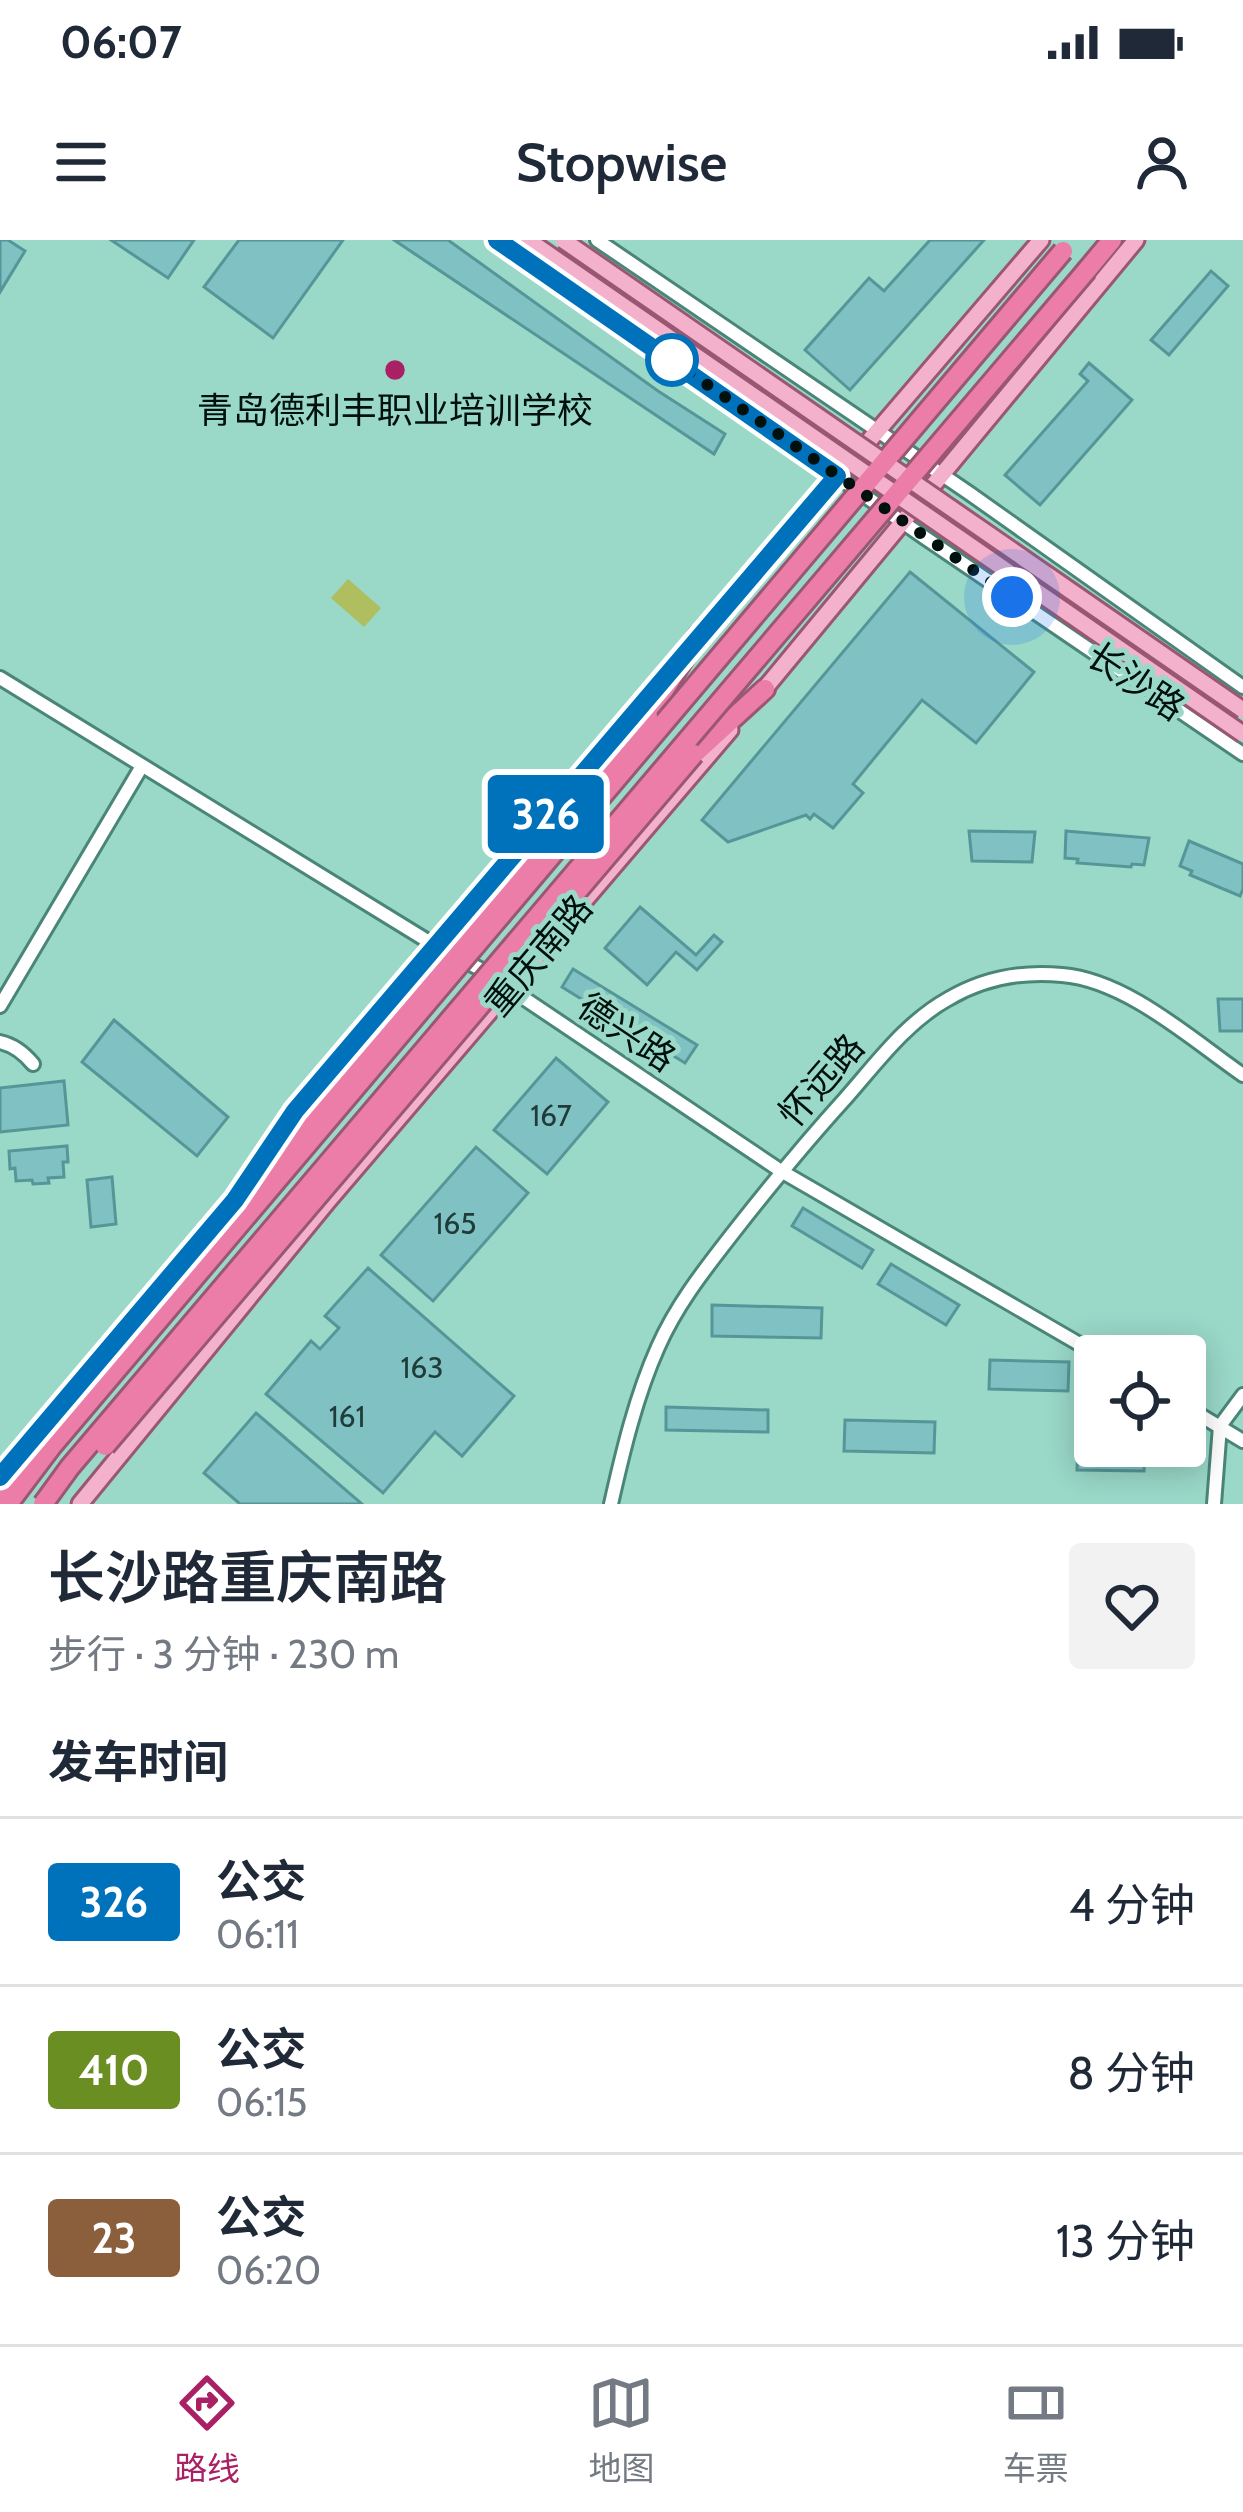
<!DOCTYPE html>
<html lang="zh">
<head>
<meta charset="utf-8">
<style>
	:root { --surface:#fff; --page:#f2f2f3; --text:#1f2937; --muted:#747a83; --line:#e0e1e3; --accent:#aa2064 }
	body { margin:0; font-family:Cabin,"Noto Sans SC",sans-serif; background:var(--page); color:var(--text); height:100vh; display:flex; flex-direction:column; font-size:45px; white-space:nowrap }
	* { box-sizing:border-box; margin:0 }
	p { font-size:39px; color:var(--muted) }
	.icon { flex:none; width:66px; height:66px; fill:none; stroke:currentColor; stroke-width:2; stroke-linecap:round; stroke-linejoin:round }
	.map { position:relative; height:1264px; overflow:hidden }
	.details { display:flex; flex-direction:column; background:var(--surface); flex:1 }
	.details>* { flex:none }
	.badge { padding:0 24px; border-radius:9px; font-size:42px; line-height:78px }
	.buttons { position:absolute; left:1074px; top:1095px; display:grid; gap:24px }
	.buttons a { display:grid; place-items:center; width:132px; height:132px; border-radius:12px; background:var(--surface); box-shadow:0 6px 30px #0003; font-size:60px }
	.you { position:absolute; width:60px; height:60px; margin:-30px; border:9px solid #fff; border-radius:50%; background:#1a73e8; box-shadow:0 0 0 18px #1a73e833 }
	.map>.badge { position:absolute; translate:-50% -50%; box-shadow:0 0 0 6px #fff }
	h2 { padding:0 48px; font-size:45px; line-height:108px }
	.round { display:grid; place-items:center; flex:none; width:126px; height:126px; border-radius:12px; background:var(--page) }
	.summary { display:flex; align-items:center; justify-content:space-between; height:204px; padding:0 48px }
	h1 { font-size:57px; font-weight:600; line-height:90px }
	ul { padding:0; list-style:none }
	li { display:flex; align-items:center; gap:36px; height:168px; padding:0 48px; border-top:3px solid var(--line) }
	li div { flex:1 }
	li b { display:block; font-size:45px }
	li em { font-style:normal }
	li .badge { min-width:132px; font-weight:700; text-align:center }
	.status { display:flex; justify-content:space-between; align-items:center; height:84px; padding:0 60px; background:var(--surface); direction:ltr }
	.status svg { height:33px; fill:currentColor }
	header { display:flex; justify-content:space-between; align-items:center; height:156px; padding:0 48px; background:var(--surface); font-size:54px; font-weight:600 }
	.tab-bar { display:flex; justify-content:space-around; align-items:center; height:168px; border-top:3px solid var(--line); background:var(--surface); font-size:33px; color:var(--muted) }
	.tab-bar a { display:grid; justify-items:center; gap:6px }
	.tab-bar .on { color:var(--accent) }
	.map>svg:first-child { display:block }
	.green { fill:#afbe5e }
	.building { fill:#80c2c3; stroke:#559798; stroke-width:3 }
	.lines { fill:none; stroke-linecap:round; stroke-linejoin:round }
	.minor-casing { stroke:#4a8678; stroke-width:18 }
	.major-casing { stroke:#995771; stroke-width:21 }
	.highway-casing { stroke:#995771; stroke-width:24 }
	.minor { stroke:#fff; stroke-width:12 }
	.major { stroke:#f3b1cb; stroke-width:15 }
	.highway { stroke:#eb7da8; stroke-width:18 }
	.major-bridge-casing { stroke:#995771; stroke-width:21; stroke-linecap:butt }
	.highway-bridge-casing { stroke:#995771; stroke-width:24; stroke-linecap:butt }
	.major-bridge { stroke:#f3b1cb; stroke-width:15 }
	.highway-bridge { stroke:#eb7da8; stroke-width:18 }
	.line-casing { stroke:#fff; stroke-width:27 }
	.line { stroke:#0072bc; stroke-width:18 }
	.walk { stroke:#00100c; stroke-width:12; stroke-dasharray:0 21.6 }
	.stop-dot { fill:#fff; stroke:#0072bc; stroke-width:6 }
	.poi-dot { fill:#aa2064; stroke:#9ad8c8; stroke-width:4.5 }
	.labels { text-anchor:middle; stroke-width:10; stroke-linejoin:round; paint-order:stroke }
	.number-label { font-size:30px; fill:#203c3a }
	.poi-label { font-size:36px; fill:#00100c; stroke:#9ad8c8 }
	.street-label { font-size:36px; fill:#00100c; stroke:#9ad8c8 }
</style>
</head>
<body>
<div class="status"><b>06:07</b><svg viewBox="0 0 49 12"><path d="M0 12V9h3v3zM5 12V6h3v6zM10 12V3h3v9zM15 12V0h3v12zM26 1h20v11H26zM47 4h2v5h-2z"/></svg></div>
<header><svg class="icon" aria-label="menu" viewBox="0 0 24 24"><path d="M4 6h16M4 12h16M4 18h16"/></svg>Stopwise<svg class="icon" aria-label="person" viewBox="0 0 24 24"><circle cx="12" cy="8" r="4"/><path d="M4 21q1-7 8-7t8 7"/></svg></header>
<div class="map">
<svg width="1243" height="1264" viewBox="0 0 1243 1264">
	<rect width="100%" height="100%" fill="#9ad8c8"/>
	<polygon class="green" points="348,339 381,368 364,387 331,358"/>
	<g class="building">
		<polygon points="0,0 8,0 25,11 0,52"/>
		<polygon points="111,0 194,0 168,38"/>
		<polygon points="239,0 343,0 273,98 204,47"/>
		<polygon points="394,0 448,0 658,151 725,194 714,214"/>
		<polygon points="930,0 984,0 850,150 805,110 869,38 884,51"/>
		<polygon points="1211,31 1228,46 1169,115 1151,100"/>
		<polygon points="1089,123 1132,160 1040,265 1005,235 1088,141 1080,134"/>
		<polygon points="910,332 1034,432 976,503 922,460 853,544 863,553 833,588 814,574 810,579 806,575 728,602 702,580"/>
		<polygon points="969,591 1035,592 1032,622 972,621"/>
		<polygon points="1066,591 1149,598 1144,625 1132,624 1131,627 1077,623 1078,619 1065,618"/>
		<polygon points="1189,601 1243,624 1243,649 1240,656 1190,635 1192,631 1180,626"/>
		<polygon points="640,667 696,715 714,695 722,702 697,730 676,712 647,745 605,708"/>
		<polygon points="573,729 697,805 685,823 562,747"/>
		<polygon points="1218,759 1243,759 1243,791 1220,791"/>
		<polygon points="114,780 228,877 197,916 82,822"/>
		<polygon points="556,818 608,862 547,934 494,890"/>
		<polygon points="64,841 68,885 0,892 0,848"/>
		<polygon points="67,906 68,922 63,922 64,937 48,938 49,943 33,944 32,940 16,941 15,928 10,929 9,911"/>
		<polygon points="476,907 528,953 433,1061 381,1015"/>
		<polygon points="112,937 116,984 91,987 87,940"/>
		<polygon points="803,968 873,1010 862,1028 792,986"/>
		<polygon points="891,1024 959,1065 946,1085 878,1044"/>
		<polygon points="368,1028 514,1156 462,1216 435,1192 383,1253 266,1154 311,1101 320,1109 339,1088 325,1076"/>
		<polygon points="712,1065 822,1068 821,1098 712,1096"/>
		<polygon points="990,1120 1069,1122 1068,1151 989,1149"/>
		<polygon points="666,1167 768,1170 768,1192 666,1190"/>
		<polygon points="256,1173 362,1264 240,1264 204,1233"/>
		<polygon points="845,1180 935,1182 934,1213 844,1211"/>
		<polygon points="1078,1199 1095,1200 1095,1206 1145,1206 1144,1231 1077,1230"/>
	</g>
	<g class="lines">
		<defs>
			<g id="minor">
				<polyline points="497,0 924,297 1243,514"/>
				<polyline points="597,0 969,253 1243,447"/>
				<polyline points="0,438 439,708"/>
				<polyline points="457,717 482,730 781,931 1100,1116"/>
				<polyline points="0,766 142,526"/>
				<path d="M0 802C14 805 24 813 33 824"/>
				<polyline points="1185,1166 1243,1201"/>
				<path d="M611 1264C623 1211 636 1156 658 1107 677 1064 705 1029 733 993 769 947 805 903 844 860 876 824 905 783 948 759 982 739 1022 731 1062 735 1126 740 1191 799 1243 835"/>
				<polyline points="1214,1264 1220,1186 1243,1155"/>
			</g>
			<g id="major">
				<polyline points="691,405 743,348 1041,0"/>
				<polyline points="757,458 1136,0"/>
				<polyline points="255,931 295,871 668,432"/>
				<polyline points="80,1264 327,962 730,490"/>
			</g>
			<g id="highway">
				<polyline points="1087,30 1112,0"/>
				<polyline points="648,476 698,396"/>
				<polyline points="694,514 765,449"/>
			</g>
		</defs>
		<use href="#minor" class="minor-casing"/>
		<use href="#major" class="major-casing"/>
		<use href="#highway" class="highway-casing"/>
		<use href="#minor" class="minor"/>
		<use href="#major" class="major"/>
		<use href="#highway" class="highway"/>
		<defs>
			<g id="major-bridge">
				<polyline points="528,0 1243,494"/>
				<polyline points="563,0 1243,470"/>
			</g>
			<g id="highway-bridge">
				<polyline points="105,1206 694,514"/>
				<polyline points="0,1253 48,1187 648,476"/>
				<polyline points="8,1264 51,1207 1063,11"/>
				<polyline points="43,1264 70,1227 1087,30"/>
			</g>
		</defs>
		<use href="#major-bridge" class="major-bridge-casing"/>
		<use href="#highway-bridge" class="highway-bridge-casing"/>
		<use href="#major-bridge" class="major-bridge"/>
		<use href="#highway-bridge" class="highway-bridge"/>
	</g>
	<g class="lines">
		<defs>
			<polyline id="line" points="0,1237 235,960 295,871 837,236 497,0"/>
		</defs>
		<use href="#line" class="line-casing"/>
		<use href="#line" class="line"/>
		<polyline class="walk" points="672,120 1012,357"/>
	</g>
	<circle class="stop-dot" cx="672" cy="120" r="24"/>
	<circle class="poi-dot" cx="395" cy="130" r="12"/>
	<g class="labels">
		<g class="number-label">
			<text x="551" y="886">167</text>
			<text x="455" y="994">165</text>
			<text x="422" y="1138">163</text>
			<text x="347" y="1187">161</text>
		</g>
		<g class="poi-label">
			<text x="395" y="183">青岛德利丰职业培训学校</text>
		</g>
		<g class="street-label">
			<text transform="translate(1136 441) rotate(34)" y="13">长沙路</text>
			<text transform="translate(538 715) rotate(-50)" y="13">重庆南路</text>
			<text transform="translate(627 792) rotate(34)" y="13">德兴路</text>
			<text transform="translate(821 840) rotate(-49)" y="13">怀远路</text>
		</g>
	</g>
</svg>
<div class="buttons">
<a><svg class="icon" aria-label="locate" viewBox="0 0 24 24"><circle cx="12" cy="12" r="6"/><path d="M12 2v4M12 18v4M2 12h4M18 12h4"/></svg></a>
</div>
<div class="you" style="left:1012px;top:357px"></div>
<b class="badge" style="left:546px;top:574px;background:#0072bc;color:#fff">326</b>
</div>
<section class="details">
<div class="summary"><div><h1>长沙路重庆南路</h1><p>步行 · 3 分钟 · 230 m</p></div><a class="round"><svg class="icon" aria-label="heart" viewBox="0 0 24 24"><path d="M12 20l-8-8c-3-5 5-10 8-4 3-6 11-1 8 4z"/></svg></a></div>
<h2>发车时间</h2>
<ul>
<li><span class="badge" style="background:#0072bc;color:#fff">326</span><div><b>公交</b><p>06:11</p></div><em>4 分钟</em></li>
<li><span class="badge" style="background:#6b8e23;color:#fff">410</span><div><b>公交</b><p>06:15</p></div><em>8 分钟</em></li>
<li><span class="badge" style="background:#8b5e3c;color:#fff">23</span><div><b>公交</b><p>06:20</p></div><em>13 分钟</em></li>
</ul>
</section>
<nav class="tab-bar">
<a class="on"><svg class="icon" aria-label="directions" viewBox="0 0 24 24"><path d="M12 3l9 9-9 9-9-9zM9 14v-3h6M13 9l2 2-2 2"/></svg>路线</a>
<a><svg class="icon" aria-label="map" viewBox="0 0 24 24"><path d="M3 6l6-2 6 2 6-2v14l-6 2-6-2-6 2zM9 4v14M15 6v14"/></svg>地图</a>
<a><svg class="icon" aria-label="tickets" viewBox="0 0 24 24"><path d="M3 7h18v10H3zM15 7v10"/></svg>车票</a>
</nav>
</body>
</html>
